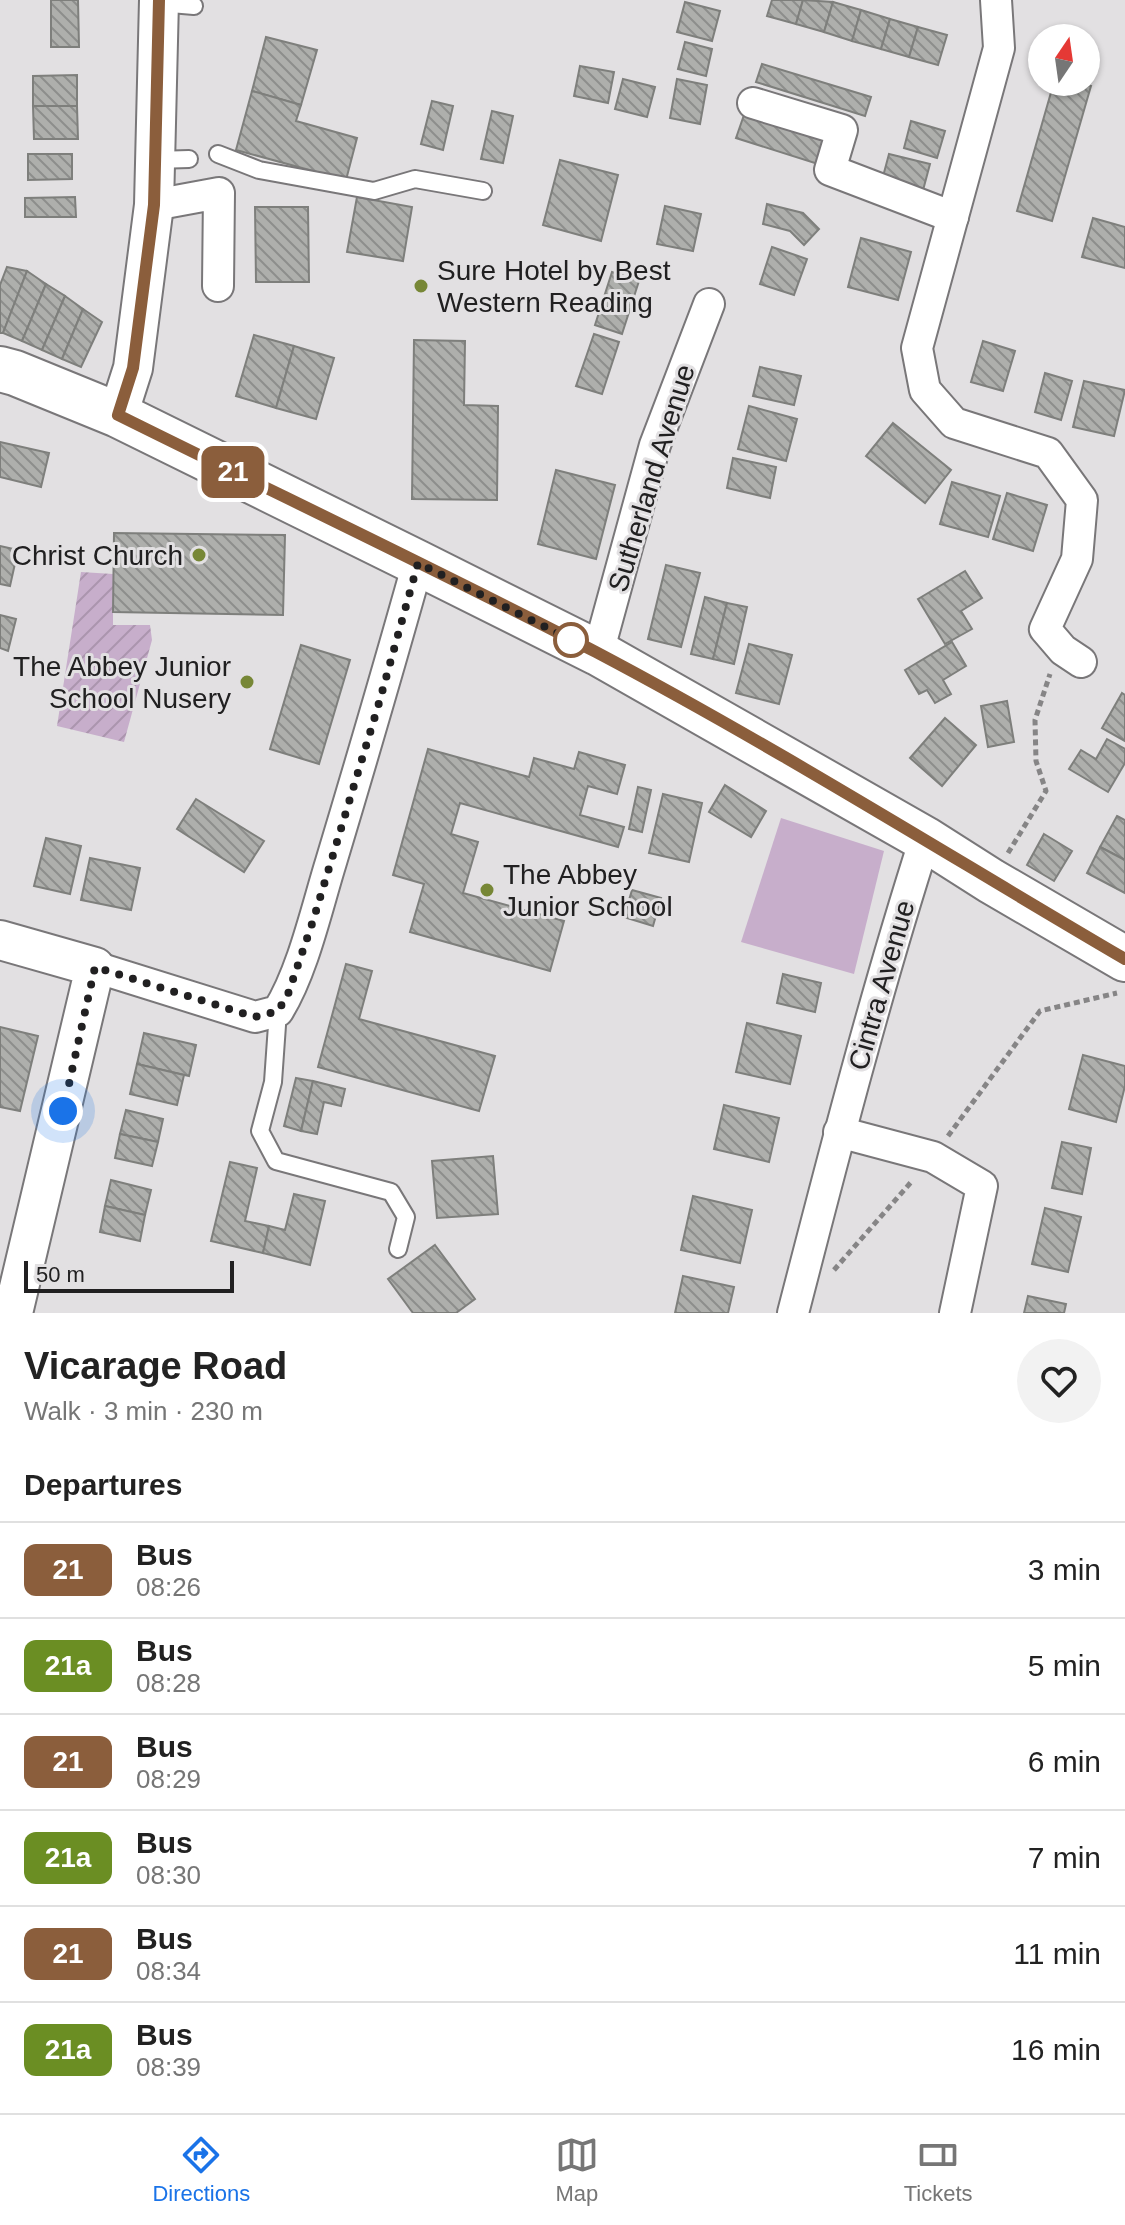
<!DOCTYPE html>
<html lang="en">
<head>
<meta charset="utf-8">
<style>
	:root { --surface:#fff; --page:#f2f2f2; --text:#222; --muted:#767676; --line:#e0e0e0; --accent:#1a73e8 }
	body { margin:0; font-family:Helvetica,sans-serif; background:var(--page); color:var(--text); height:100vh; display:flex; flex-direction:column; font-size:30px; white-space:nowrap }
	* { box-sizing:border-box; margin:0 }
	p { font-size:26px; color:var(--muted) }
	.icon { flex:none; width:44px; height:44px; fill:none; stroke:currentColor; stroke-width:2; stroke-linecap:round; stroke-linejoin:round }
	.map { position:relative; height:1313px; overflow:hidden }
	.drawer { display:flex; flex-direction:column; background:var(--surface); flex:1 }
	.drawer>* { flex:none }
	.badge { padding:0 16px; border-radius:12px; font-size:28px; line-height:52px }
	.needle { width:52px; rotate:13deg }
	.controls { position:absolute; left:1028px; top:24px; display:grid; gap:16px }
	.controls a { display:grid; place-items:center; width:72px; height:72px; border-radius:50%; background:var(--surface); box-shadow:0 2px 6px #0004; font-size:40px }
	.scale { position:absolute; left:24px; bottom:20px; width:210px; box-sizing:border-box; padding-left:8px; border:4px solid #212021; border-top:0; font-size:22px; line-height:28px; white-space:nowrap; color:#212021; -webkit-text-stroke:6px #e2e0e2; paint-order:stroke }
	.you { position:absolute; width:40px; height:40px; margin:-20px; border:6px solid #fff; border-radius:50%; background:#1a73e8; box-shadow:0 0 0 12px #1a73e833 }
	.map>.badge { position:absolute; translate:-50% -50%; box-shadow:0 0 0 4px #fff }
	h2 { padding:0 24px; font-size:30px; line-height:72px }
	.round { display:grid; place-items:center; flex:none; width:84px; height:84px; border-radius:42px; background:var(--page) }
	.summary { display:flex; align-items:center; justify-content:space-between; height:136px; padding:0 24px }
	h1 { font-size:38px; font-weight:800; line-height:60px }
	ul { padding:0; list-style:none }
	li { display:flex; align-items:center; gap:24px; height:96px; padding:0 24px; border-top:2px solid var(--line) }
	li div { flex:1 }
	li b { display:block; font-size:30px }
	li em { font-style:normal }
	li .badge { min-width:88px; font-weight:700; text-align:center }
	.tabs { display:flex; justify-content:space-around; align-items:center; height:112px; border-top:2px solid var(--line); background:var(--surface); font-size:22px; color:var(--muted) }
	.tabs a { display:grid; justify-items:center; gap:4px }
	.tabs .selected { color:var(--accent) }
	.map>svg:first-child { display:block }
	.grass { fill:#c7aecb }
	.garden { fill:url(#garden-furrows) }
	.building { fill:url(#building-back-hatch); stroke:#7e7f7c; stroke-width:2 }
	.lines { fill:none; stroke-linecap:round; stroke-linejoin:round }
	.service-casing { stroke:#797779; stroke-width:20 }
	.minor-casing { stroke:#797779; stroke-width:34 }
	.tertiary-casing { stroke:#797779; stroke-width:42 }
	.primary-casing { stroke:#797779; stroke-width:48 }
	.path { stroke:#868586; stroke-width:5; stroke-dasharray:6 4; stroke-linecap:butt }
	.service { stroke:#fff; stroke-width:16 }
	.minor { stroke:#fff; stroke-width:30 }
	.tertiary { stroke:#fff; stroke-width:38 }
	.primary { stroke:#fff; stroke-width:44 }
	.line-casing { stroke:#fff; stroke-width:18 }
	.line { stroke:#8b5e3c; stroke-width:12 }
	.walk { stroke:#212021; stroke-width:8; stroke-dasharray:0 14.4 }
	.poi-dot { fill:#778736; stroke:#e2e0e2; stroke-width:3 }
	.stop-dot { fill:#fff; stroke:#8b5e3c; stroke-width:4 }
	.labels { text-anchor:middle; stroke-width:6; stroke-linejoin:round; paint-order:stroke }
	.poi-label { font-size:28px; fill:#212021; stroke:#e2e0e2; text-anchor:start }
	.street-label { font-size:28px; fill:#212021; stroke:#e2e0e2 }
</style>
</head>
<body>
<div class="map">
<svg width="1125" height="1313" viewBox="0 0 1125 1313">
	<defs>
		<pattern id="garden-furrows" width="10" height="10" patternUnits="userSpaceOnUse" patternTransform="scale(2)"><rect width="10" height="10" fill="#c7aecb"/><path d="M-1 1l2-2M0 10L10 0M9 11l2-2" fill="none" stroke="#ab95ae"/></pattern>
		<pattern id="building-back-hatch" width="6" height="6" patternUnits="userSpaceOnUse" patternTransform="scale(2)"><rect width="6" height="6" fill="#aeafac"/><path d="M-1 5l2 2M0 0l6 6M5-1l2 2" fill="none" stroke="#8d8e8c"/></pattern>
	</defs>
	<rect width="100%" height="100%" fill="#e2e0e2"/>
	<polygon class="grass" points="781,818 884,851 854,974 741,942"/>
	<polygon class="garden" points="81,572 113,574 113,625 150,625 152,640 124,742 57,726"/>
	<g class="building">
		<polygon points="51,0 78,0 79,47 51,47"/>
		<polygon points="772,0 803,0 796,24 767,16"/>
		<polygon points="803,0 833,2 824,32 796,24"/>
		<polygon points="685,2 720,11 712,41 677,32"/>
		<polygon points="833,2 861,10 852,41 824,32"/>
		<polygon points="861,10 890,19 881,49 852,41"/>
		<polygon points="890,19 918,27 909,57 881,49"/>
		<polygon points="918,27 947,35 938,65 909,57"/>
		<polygon points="266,37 317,50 301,105 252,91"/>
		<polygon points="685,42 712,49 706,76 678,69"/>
		<polygon points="762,64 871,97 865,116 756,82"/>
		<polygon points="580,66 614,72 608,103 574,96"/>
		<polygon points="77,75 77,106 33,106 33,76"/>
		<polygon points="623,79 655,87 647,117 615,109"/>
		<polygon points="677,79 707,85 700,124 670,118"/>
		<polygon points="1054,82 1077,82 1091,86 1052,221 1017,211"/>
		<polygon points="252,91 301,105 296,121 357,138 346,180 236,150"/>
		<polygon points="432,101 453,106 443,150 421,144"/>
		<polygon points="33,106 77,106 78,139 34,139"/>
		<polygon points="492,111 513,116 503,163 481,159"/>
		<polygon points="744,115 825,141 818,164 736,138"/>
		<polygon points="911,121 945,131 937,158 904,148"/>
		<polygon points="28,154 72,154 72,179 28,180"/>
		<polygon points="889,154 930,164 922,194 881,184"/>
		<polygon points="560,160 618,175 601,241 543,225"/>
		<polygon points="75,197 76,217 25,217 25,198"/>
		<polygon points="357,197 412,207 403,261 347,252"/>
		<polygon points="767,204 803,213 819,229 804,245 790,231 763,224"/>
		<polygon points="665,206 701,214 693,251 657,244"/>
		<polygon points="255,207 308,207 309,282 256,282"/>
		<polygon points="1093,218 1125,227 1125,268 1082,257"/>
		<polygon points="861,238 911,252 898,300 848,287"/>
		<polygon points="772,247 807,259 794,295 760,284"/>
		<polygon points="7,267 27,271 3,333 0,333 0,285"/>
		<polygon points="27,271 46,284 22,341 3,333"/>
		<polygon points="612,272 639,281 622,334 595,325"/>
		<polygon points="46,284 65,296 42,350 22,341"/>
		<polygon points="65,296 83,309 62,359 42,350"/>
		<polygon points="83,309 102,322 81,367 62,359"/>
		<polygon points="594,334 619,342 602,394 576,386"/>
		<polygon points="254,335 294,346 276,408 236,396"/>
		<polygon points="414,340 465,341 464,405 498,406 497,500 412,499"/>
		<polygon points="983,341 1015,351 1003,391 971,382"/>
		<polygon points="294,346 334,358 316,419 276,408"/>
		<polygon points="760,367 801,376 794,405 753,396"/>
		<polygon points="1045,373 1072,381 1061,420 1035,412"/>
		<polygon points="1084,381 1125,390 1114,436 1073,427"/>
		<polygon points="749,406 797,419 786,461 738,449"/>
		<polygon points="893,423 951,470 925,503 866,456"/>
		<polygon points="0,442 49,453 41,487 0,477"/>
		<polygon points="733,458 776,467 770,498 727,488"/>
		<polygon points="556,470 615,485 596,559 538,544"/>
		<polygon points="952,482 1000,496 988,537 940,524"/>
		<polygon points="1007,493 1047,505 1033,551 993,539"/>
		<polygon points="114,533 285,535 283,615 113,612"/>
		<polygon points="0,546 18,550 10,586 0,584"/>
		<polygon points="666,565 700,573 681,647 648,639"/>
		<polygon points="965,571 982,598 961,611 972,629 945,644 918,599"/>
		<polygon points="705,597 727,603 713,659 691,654"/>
		<polygon points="727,603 747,607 734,664 713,659"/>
		<polygon points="0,615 16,619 8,651 0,648"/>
		<polygon points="952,642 966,666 943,680 951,694 935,703 927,690 919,694 905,670"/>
		<polygon points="749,644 792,655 779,704 736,693"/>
		<polygon points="301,645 350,660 319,764 270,749"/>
		<polygon points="1122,693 1125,695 1125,741 1102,728"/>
		<polygon points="1007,701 1014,742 988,747 981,706"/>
		<polygon points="945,718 976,745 942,786 910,758"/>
		<polygon points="1107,739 1125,749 1125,763 1108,792 1069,769 1081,750 1096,759"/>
		<polygon points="428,749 529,777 534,758 574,769 579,752 625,765 617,794 588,786 580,815 624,827 618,847 460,803 451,834 478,842 463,893 564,921 550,971 410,932 424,884 393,875"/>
		<polygon points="725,785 766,811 751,837 709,812"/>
		<polygon points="638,787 651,790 642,832 629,829"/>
		<polygon points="663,794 702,803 689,862 649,853"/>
		<polygon points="196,799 264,841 244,872 177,829"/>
		<polygon points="1117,816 1125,820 1125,860 1100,847"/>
		<polygon points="1044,834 1072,851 1054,881 1027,865"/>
		<polygon points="46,838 81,846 70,894 34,886"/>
		<polygon points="1100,847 1125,860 1125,893 1087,873"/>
		<polygon points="90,858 140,868 131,910 81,900"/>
		<polygon points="632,890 661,898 653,926 624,917"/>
		<polygon points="346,964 372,971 359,1019 495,1056 479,1111 318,1067"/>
		<polygon points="783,974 821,983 815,1012 777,1003"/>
		<polygon points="747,1023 801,1036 790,1084 736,1072"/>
		<polygon points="0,1027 38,1036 20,1111 0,1107"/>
		<polygon points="144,1033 196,1045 189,1076 137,1064"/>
		<polygon points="1083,1055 1125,1066 1125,1086 1116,1122 1069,1109"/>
		<polygon points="137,1064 184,1075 177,1105 130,1094"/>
		<polygon points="296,1078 313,1081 301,1131 284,1126"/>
		<polygon points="313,1081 345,1089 341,1106 324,1102 317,1134 301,1131"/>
		<polygon points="724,1105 779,1118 769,1162 714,1149"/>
		<polygon points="126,1110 163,1119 158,1142 120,1134"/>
		<polygon points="120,1134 158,1142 152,1166 115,1158"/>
		<polygon points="1062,1142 1091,1148 1082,1194 1052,1188"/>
		<polygon points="493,1156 498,1214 437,1218 432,1161"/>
		<polygon points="230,1162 257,1168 245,1221 269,1226 263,1253 211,1241"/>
		<polygon points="111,1180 151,1190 145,1215 105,1206"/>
		<polygon points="294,1194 325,1201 310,1265 263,1253 269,1226 285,1230"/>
		<polygon points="693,1196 752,1210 740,1263 681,1250"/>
		<polygon points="105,1206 145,1215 140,1241 100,1232"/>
		<polygon points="1045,1208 1081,1217 1068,1272 1032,1264"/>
		<polygon points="435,1245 475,1299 456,1313 413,1313 388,1279"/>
		<polygon points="683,1276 734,1287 728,1313 675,1313"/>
		<polygon points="1028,1296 1066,1304 1064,1313 1024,1313"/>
	</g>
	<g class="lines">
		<defs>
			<g id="service">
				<polyline points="159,3 194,6"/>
				<polyline points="218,154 259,170 374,191 415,179 483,191"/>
				<polyline points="155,160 189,159"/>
				<polyline points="278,1011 273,1082 260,1131 276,1161 391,1192 406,1217 398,1249"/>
			</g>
			<g id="minor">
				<polyline points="996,0 999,48 917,348 925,390 954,423 1048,453 1082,500 1077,559 1045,629 1063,650 1081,662"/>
				<polyline points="753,103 842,130 830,170 953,217"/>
				<polyline points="154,205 219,193 218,286"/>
				<polyline points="598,653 655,445 709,304"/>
				<path d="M95 967 255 1017 278 1011C303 971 317 907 331 862 361 762 390 663 418 563"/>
				<polyline points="839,1132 933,1157 982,1186 955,1313"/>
				<path d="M793 1313C834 1154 875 995 925 839"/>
			</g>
			<g id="tertiary">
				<polyline points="118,415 133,368 154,205 159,0"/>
				<polyline points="0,940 95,967 13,1313"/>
			</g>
			<polyline id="primary" points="0,369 15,373 118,415 418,563 598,653 925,839 991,881 1125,959"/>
		</defs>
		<use href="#service" class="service-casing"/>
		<use href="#minor" class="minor-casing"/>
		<use href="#tertiary" class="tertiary-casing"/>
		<use href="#primary" class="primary-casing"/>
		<g class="path">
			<polyline points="1008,853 1046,791 1036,761 1035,720 1050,674"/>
			<polyline points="948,1136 1040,1011 1117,993"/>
			<polyline points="834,1270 912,1181"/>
		</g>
		<use href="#service" class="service"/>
		<use href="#minor" class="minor"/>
		<use href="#tertiary" class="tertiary"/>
		<use href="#primary" class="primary"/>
	</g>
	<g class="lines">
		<defs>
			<path id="line" d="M159 0 154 205 133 368 118 415C277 494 438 570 596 652 776 747 949 856 1125 959"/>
		</defs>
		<use href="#line" class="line-casing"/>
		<use href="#line" class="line"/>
		<polyline class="walk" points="63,1111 95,967 255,1017 278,1011 288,994 313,921 379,703 418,563 571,640"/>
	</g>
	<g class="poi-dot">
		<circle cx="421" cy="286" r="8"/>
		<circle cx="199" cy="555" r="8"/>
		<circle cx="247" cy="682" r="8"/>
		<circle cx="487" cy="890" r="8"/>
	</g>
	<circle class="stop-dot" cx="571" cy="640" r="16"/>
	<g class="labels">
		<g class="poi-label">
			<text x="437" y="280">Sure Hotel by Best<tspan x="437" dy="32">Western Reading</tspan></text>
			<text x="183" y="565" text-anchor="end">Christ Church</text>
			<text x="231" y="676" text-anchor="end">The Abbey Junior<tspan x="231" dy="32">School Nusery</tspan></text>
			<text x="503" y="884">The Abbey<tspan x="503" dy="32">Junior School</tspan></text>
		</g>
		<g class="street-label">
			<text transform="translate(651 478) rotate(-73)" y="10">Sutherland Avenue</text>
			<text transform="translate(881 985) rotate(-74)" y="10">Cintra Avenue</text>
		</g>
	</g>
</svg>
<div class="controls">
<a><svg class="needle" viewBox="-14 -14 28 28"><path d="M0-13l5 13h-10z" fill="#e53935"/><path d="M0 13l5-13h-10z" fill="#767676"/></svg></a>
</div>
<div class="scale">50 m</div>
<div class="you" style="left:63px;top:1111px"></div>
<b class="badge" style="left:233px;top:472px;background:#8b5e3c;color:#fff">21</b>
</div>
<section class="drawer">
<div class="summary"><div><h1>Vicarage Road</h1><p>Walk · 3 min · 230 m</p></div><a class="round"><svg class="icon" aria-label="heart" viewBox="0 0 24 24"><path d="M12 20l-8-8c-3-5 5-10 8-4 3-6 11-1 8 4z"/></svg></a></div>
<h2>Departures</h2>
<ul>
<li><span class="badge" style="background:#8b5e3c;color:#fff">21</span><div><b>Bus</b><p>08:26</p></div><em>3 min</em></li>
<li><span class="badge" style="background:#6b8e23;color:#fff">21a</span><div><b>Bus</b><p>08:28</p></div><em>5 min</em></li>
<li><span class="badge" style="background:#8b5e3c;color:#fff">21</span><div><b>Bus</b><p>08:29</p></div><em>6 min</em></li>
<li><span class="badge" style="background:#6b8e23;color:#fff">21a</span><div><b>Bus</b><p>08:30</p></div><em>7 min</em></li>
<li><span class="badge" style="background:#8b5e3c;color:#fff">21</span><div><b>Bus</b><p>08:34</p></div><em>11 min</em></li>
<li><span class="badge" style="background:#6b8e23;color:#fff">21a</span><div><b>Bus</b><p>08:39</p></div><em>16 min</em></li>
</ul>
</section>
<nav class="tabs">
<a class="selected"><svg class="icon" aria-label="directions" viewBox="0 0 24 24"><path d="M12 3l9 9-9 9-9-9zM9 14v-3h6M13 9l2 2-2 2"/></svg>Directions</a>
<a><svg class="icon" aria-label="map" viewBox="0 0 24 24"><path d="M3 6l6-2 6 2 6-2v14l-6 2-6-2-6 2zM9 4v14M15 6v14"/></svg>Map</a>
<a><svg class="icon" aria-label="tickets" viewBox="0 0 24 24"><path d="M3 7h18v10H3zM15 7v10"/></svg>Tickets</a>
</nav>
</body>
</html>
